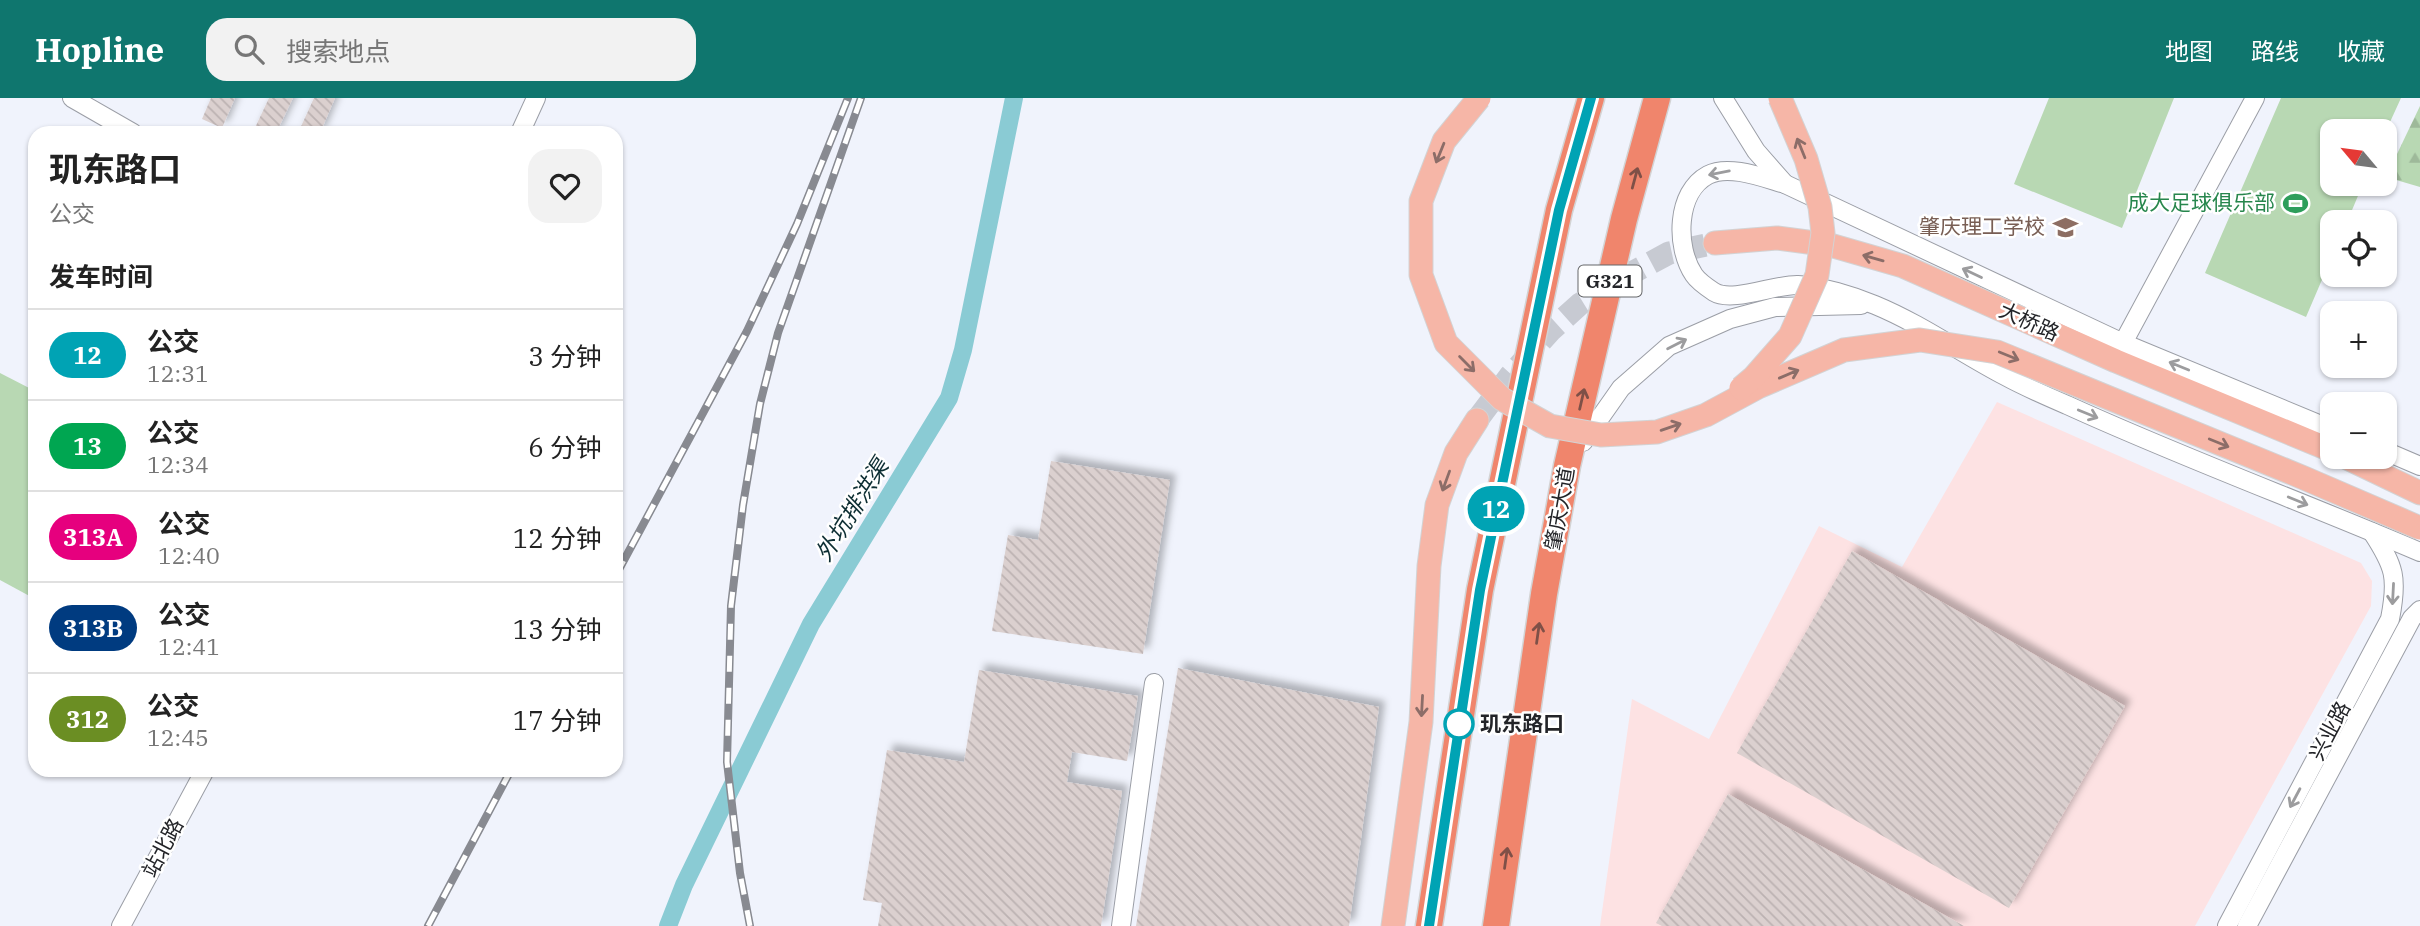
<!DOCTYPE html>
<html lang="zh">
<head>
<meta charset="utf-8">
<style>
	:root { --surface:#fff; --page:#f2f2f2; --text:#222; --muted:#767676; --line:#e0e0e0; --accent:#0f766e }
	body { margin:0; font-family:"IBM Plex Serif","Noto Sans SC",serif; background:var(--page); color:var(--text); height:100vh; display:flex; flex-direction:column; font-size:26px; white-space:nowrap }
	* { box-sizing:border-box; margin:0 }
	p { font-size:23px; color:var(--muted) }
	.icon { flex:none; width:38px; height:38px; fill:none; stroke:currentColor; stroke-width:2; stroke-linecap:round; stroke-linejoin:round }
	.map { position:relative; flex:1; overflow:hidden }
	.sheet { position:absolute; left:28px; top:28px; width:595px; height:651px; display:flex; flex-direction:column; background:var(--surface); border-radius:21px; box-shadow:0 2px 5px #0004 }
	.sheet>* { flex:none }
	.badge { padding:0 14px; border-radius:23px; font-size:24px; line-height:46px }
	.needle { width:46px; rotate:299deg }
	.tools { position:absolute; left:2320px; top:21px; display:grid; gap:14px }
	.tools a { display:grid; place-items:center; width:77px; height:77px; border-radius:14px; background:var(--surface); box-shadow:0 2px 5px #0004; font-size:35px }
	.map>.badge { position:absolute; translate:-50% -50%; box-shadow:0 0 0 4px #fff }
	h2 { padding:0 21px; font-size:26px; line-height:63px }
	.round { display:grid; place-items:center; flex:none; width:74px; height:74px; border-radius:21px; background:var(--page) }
	.summary { display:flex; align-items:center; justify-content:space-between; height:119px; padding:0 21px }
	h1 { font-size:33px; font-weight:700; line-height:52px }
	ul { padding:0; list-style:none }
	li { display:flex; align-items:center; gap:21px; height:91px; padding:0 21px; border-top:2px solid var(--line) }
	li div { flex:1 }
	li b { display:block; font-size:26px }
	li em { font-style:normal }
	li .badge { min-width:77px; font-weight:700; text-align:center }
	header { display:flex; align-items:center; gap:42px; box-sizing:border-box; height:98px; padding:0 35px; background:var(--accent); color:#fff }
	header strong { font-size:33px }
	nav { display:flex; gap:38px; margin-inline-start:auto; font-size:24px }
	.search { width:490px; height:63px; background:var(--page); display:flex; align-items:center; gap:18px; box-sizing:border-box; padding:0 24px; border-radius:21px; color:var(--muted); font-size:26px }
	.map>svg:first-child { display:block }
	.industrial { fill:#fde2e3 }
	.forest { fill:url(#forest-firs) }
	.pitch { fill:#b8d8b3 }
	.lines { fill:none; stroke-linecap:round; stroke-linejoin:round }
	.canal { stroke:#8acbd4; stroke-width:18 }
	.building { fill:url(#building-back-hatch); filter:url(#shadow) }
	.major-tunnel { stroke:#c7cad2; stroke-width:23; stroke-dasharray:23 11; stroke-linecap:butt }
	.minor-casing { stroke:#9b9ea6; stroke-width:20 }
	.major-casing { stroke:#d3d3d4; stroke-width:25 }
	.highway-casing { stroke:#d3d3d4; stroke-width:29 }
	.minor { stroke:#fff; stroke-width:18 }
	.major { stroke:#f6b6a7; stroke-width:23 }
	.highway { stroke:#f0856c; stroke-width:26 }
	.rail-casing { stroke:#888a91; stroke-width:8 }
	.rail { stroke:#fff; stroke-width:5; stroke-dasharray:16; stroke-linecap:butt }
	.major-bridge-casing { stroke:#d3d3d4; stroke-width:25; stroke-linecap:butt }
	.major-bridge { stroke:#f6b6a7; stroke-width:23 }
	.oneway { stroke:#8c6d68 }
	.oneway2 { stroke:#9c9c9e }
	.oneway3 { stroke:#7f5047 }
	.line-casing { stroke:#fff; stroke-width:16 }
	.line { stroke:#00a3b4; stroke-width:10 }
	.stop-dot { fill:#fff; stroke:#00a3b4; stroke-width:3.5 }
	.labels { text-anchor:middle; stroke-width:5; stroke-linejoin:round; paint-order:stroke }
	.shield { fill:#fff; stroke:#656668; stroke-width:2 }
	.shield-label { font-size:19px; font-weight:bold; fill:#232428 }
	.leisure-label { font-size:21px; fill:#27864d; stroke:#fff; text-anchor:end }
	.education-label { font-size:21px; fill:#785e54; stroke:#fff; text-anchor:end }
	.street-label { font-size:21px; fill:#232428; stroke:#fff }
	.stop-label { font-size:21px; font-weight:bold; fill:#232428; stroke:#fff; text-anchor:start }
	.water-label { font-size:23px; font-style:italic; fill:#0d2e33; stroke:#fff }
</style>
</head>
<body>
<header>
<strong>Hopline</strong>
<div class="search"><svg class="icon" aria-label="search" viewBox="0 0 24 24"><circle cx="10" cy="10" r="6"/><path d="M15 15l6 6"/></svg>搜索地点</div>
<nav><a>地图</a><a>路线</a><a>收藏</a></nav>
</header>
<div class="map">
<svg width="2420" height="828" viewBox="0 0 2420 828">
	<defs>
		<pattern id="forest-firs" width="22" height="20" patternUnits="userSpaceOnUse" patternTransform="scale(1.75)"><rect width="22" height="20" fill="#b8d8b3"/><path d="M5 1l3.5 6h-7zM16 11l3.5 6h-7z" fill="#9eb99a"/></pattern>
		<pattern id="building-back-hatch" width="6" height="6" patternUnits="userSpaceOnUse" patternTransform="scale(1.75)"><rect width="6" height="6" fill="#dbd0cf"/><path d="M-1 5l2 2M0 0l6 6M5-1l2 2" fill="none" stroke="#bcb2b2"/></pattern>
		<filter id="shadow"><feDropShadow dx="6" dy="-6" stdDeviation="3.5" flood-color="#0004"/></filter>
	</defs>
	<rect width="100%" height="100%" fill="#f0f3fc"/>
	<polygon class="industrial" points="1997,304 2361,465 2372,483 2371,508 2195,828 1600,828 1632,601 1709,641 1819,428 1902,469"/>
	<polygon class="forest" points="2420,8 2420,89 2386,79"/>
	<g class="pitch">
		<polygon points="2049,0 2174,0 2122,130 2014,86"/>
		<polygon points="2281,0 2401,0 2385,35 2385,33 2333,33 2333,86 2363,86 2347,124 2333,124 2333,156 2306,219 2205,175"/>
		<polygon points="0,275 35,293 35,501 0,482"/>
	</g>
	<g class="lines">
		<polyline class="canal" points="668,828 684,787 811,526 949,300 963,252 1014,0"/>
	</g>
	<g class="building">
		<polygon points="211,0 235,0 222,30 202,21"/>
		<polygon points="269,0 293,0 276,35 256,35 253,34"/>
		<polygon points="314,0 335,0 320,35 298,35"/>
		<polygon points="1051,363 1170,382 1143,556 992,533 1008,437 1038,442"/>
		<polygon points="1852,453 2125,608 2009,810 1737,655"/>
		<polygon points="1178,570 1379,609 1349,828 1136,828"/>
		<polygon points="979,572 1138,598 1127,663 1072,654 1067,684 1122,693 1101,828 878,828 882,805 863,802 887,652 964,664"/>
		<polygon points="1728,696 1964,828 1662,828 1656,825"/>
	</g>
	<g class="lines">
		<polyline class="major-tunnel" points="1477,322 1510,278 1550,233 1580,206 1626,178 1669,155 1715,145"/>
		<defs>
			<g id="minor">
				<polyline points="72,0 133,35"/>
				<polyline points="1723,0 1756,53 1785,86"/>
				<polyline points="520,35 536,0"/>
				<polyline points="2123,245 2255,0"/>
				<path d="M2333 332 2123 245 1785 86C1764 80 1729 66 1708 77 1676 94 1675 149 1694 177 1698 183 1708 190 1714 194 1732 205 1776 186 1798 187 1821 188 1853 198 1875 207 1921 226 1961 255 2005 278 2025 289 2046 298 2067 307 2183 360 2303 404 2420 454"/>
				<polyline points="1583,344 1621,290 1669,248 1730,221 1775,209 1861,207"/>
				<polyline points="2385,353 2420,368"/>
				<polyline points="121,828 205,672"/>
				<polyline points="1121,828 1154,585"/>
				<path d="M2227 828 2390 521C2398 480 2395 469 2372 434"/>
				<polyline points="2247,828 2412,520 2420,512"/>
			</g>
			<g id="major">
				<polyline points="1715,145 1777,140 1830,147 1903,168 2116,263 2333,353"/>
				<polyline points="2345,359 2420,395"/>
				<polyline points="1393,828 1421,624 1429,468 1437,407 1456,355 1477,322"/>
			</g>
			<g id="highway">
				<polyline points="1429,828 1480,492 1559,112 1591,0"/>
				<polyline points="1496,828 1544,496 1567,368 1624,121 1657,0"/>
			</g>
		</defs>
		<use href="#minor" class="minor-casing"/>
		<use href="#major" class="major-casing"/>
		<use href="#highway" class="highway-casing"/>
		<use href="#minor" class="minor"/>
		<use href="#major" class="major"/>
		<use href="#highway" class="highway"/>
		<defs>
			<g id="rail">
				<polyline points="616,477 747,233 797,126 848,0"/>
				<polyline points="428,828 511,672"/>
				<polyline points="750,828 740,775 727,664 731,508 743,407 760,306 778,235 861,0"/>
			</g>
		</defs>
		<use href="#rail" class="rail-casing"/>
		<use href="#rail" class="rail"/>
		<defs>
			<g id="major-bridge">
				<polyline points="1479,0 1444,43 1421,103 1421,177 1446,245 1502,301 1550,328 1601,337 1657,334 1706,317 1758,289 1844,252 1920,242 1997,254 2304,380 2420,430"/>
				<polyline points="1741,290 1754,279 1790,238 1817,177 1823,135 1820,109 1806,61 1780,0"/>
			</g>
		</defs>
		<use href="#major-bridge" class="major-bridge-casing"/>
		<use href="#major-bridge" class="major-bridge"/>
	</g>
	<defs><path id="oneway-shaft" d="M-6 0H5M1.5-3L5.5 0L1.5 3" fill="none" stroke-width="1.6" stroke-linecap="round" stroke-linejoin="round" transform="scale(1.75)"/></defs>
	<g class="oneway">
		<use href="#oneway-shaft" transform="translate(1801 50) rotate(-112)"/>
		<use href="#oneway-shaft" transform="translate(1440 55) rotate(112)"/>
		<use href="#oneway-shaft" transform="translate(1873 160) rotate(-164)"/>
		<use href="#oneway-shaft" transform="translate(2009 258) rotate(22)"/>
		<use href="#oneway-shaft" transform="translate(1467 266) rotate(45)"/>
		<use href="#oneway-shaft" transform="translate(1789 276) rotate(-23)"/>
		<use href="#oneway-shaft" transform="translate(1671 329) rotate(-19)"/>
		<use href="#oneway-shaft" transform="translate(2219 345) rotate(22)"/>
		<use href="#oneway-shaft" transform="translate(1446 383) rotate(110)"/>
		<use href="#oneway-shaft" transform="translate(1422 608) rotate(93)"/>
	</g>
	<g class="oneway2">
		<use href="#oneway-shaft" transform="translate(1719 75) rotate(169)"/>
		<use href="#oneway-shaft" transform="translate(1972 175) rotate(-155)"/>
		<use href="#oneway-shaft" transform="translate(1677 246) rotate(-27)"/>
		<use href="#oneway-shaft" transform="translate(2179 268) rotate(-158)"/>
		<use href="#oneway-shaft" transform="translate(2088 316) rotate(22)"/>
		<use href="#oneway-shaft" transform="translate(2298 403) rotate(22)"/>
		<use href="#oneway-shaft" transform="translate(2393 496) rotate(93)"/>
		<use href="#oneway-shaft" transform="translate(2295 700) rotate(118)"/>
	</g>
	<g class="oneway3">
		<use href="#oneway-shaft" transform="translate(1635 80) rotate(-75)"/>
		<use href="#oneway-shaft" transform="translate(1582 301) rotate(-77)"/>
		<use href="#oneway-shaft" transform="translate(1538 535) rotate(-82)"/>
		<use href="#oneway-shaft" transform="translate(1506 760) rotate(-82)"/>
	</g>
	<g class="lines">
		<defs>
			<polyline id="line" points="1429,828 1480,492 1559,112 1591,0"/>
		</defs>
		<use href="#line" class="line-casing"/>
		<use href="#line" class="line"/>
	</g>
	<defs>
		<symbol id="stadium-bare" viewBox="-9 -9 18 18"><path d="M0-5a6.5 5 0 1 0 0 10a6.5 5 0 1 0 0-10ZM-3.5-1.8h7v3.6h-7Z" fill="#2e9e5b" stroke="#fff" stroke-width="2.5" paint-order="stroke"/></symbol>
		<symbol id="school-bare" viewBox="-9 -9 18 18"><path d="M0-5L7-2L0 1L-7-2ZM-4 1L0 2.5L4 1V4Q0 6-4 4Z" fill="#8d6e63" stroke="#fff" stroke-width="2.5" paint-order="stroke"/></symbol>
	</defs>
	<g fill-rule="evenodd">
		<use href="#stadium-bare" x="2278" y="88" width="35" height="35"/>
		<use href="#school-bare" x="2048" y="112" width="35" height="35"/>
	</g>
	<circle class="stop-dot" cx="1459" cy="626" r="14"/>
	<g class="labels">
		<rect class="shield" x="1578.5" y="167.5" width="63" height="31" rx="5"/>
		<g class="shield-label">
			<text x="1610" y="190">G321</text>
		</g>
		<g class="leisure-label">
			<text x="2275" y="112">成大足球俱乐部</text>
		</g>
		<g class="education-label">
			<text x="2045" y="136">肇庆理工学校</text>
		</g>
		<g class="street-label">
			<text transform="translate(2029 224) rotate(24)" y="7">大桥路</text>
			<text transform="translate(1560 411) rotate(-80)" y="7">肇庆大道</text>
			<text transform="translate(2330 633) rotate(-62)" y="7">兴业路</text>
			<text transform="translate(163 750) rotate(-62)" y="7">站北路</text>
		</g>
		<g class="stop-label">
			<text x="1480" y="633">玑东路口</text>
		</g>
		<g class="water-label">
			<text transform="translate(852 412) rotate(-58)" y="8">外坑排洪渠</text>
		</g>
	</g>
</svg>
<div class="tools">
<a><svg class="needle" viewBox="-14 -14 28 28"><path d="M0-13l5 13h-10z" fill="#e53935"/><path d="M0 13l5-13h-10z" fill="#767676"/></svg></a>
<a><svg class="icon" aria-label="locate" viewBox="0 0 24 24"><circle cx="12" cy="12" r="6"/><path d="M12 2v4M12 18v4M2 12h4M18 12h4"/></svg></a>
<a>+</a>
<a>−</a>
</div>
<b class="badge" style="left:1496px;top:411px;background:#00a3b4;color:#fff">12</b>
<section class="sheet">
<div class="summary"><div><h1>玑东路口</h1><p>公交</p></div><a class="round"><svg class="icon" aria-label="heart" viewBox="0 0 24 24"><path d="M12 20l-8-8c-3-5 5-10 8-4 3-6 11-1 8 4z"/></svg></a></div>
<h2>发车时间</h2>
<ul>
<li><span class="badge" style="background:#00a3b4;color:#fff">12</span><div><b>公交</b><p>12:31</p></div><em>3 分钟</em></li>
<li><span class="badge" style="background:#00a651;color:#fff">13</span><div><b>公交</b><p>12:34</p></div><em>6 分钟</em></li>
<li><span class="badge" style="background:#e6007e;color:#fff">313A</span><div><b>公交</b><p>12:40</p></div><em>12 分钟</em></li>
<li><span class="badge" style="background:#003b80;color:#fff">313B</span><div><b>公交</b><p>12:41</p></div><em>13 分钟</em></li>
<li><span class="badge" style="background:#6b8e23;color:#fff">312</span><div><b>公交</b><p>12:45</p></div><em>17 分钟</em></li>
</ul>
</section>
</div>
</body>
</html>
